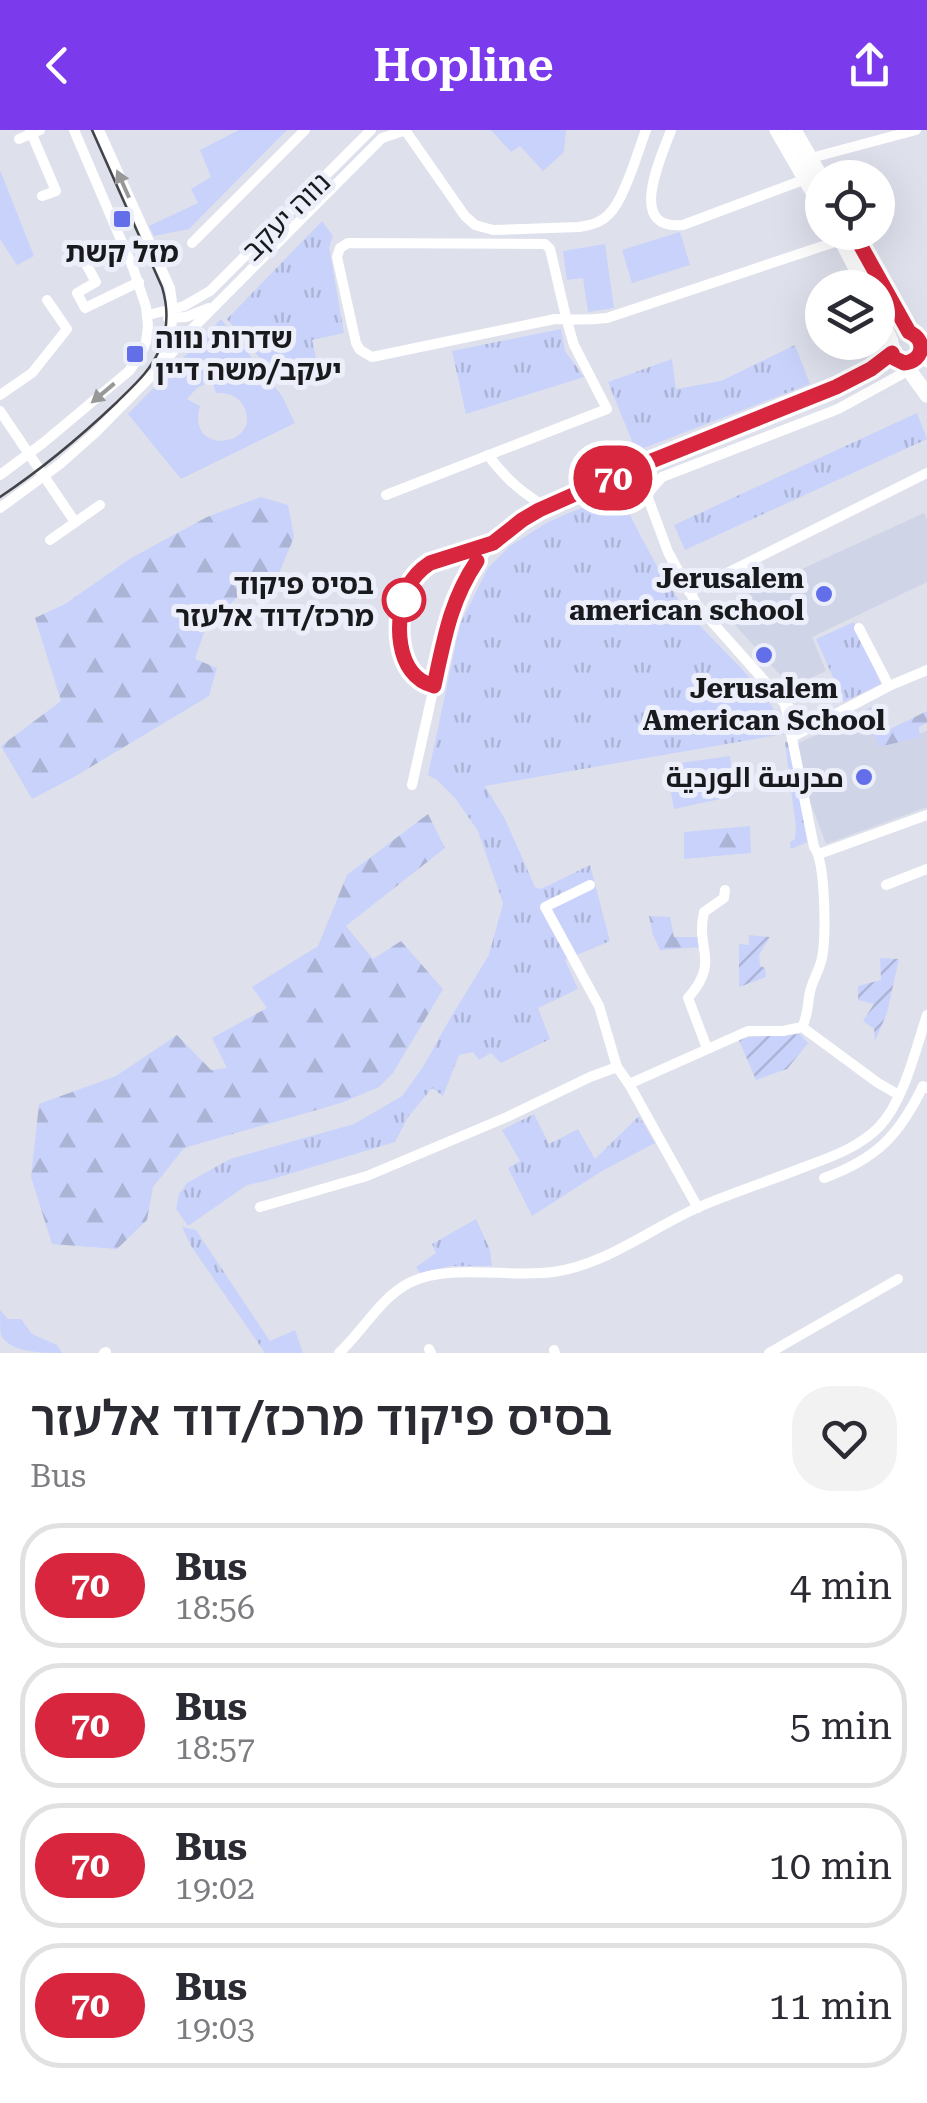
<!DOCTYPE html>
<html lang="en">
<head>
<meta charset="utf-8">
<style>
	:root { --surface:#fff; --page:#f2f2f3; --text:#2b2b33; --muted:#7c7c81; --line:#e1e1e2; --accent:#7c3aed }
	body { margin:0; font-family:"Roboto Serif",Cairo,"Noto Sans Hebrew",serif; background:var(--page); color:var(--text); height:100vh; display:flex; flex-direction:column; font-size:38px; white-space:nowrap }
	* { box-sizing:border-box; margin:0 }
	p { font-size:32px; color:var(--muted) }
	.icon { flex:none; width:55px; height:55px; fill:none; stroke:currentColor; stroke-width:2; stroke-linecap:round; stroke-linejoin:round }
	.map { position:relative; height:1223px; overflow:hidden }
	.drawer { display:flex; flex-direction:column; background:var(--surface); flex:1 }
	.drawer>* { flex:none }
	.badge { padding:0 20px; border-radius:32px; font-size:35px; line-height:65px }
	.controls { position:absolute; left:805px; top:30px; display:grid; gap:20px }
	.controls a { display:grid; place-items:center; width:90px; height:90px; border-radius:50%; background:var(--surface); box-shadow:0 10px 40px #0002; font-size:50px }
	.map>.badge { position:absolute; translate:-50% -50%; box-shadow:0 0 0 5px #fff }
	.round { display:grid; place-items:center; flex:none; width:105px; height:105px; border-radius:40px; background:var(--page) }
	.overview { display:flex; align-items:center; justify-content:space-between; height:170px; padding:0 30px }
	h1 { font-size:48px; font-weight:600; line-height:75px }
	ul { padding:0; list-style:none }
	li { display:flex; align-items:center; gap:30px; height:125px; margin:0 20px 15px; padding:0 10px; border:5px solid var(--line); border-radius:40px }
	li div { flex:1 }
	li b { display:block; font-size:38px }
	li em { font-style:normal }
	li .badge { min-width:110px; font-weight:700; text-align:center }
	header { display:flex; justify-content:space-between; align-items:center; height:130px; padding:0 30px; background:var(--accent); color:#fff; font-size:45px; font-weight:600 }
	.map>svg:first-child { display:block }
	.built { fill:#cfd4e6 }
	.grass { fill:url(#grass-tufts) }
	.forest { fill:url(#forest-firs) }
	.park { fill:#c9d2fa; fill-rule:evenodd }
	.garden { fill:url(#garden-furrows) }
	.lines { fill:none; stroke-linecap:round; stroke-linejoin:round }
	.minor { stroke:#fff; stroke-width:10 }
	.highway { stroke:#fff; stroke-width:15 }
	.tram { stroke:#424348; stroke-width:2.5 }
	.oneway { fill:#989899 }
	.line-casing { stroke:#fff; stroke-width:22 }
	.line { stroke:#d7263d; stroke-width:15 }
	.poi-dot { fill:#626fe8; stroke:#eceefa; stroke-width:4 }
	.stop-dot { fill:#fff; stroke:#d7263d; stroke-width:5 }
	.labels { text-anchor:middle; stroke-width:10; stroke-linejoin:round; paint-order:stroke }
	.street-label { font-size:28px; fill:#191a1d; stroke:#eceefa }
	.poi-label { font-size:28px; font-weight:bold; fill:#191a1d; stroke:#eceefa }
	.stop-label { font-size:28px; font-weight:bold; fill:#191a1d; stroke:#eceefa; text-anchor:end }
</style>
</head>
<body>
<header><svg class="icon" aria-label="back" viewBox="0 0 24 24"><path d="M15 5l-7 7 7 7"/></svg>Hopline<svg class="icon" aria-label="share" viewBox="0 0 24 24"><path d="M12 15V3M7 8l5-5 5 5M5 13v7h14v-7"/></svg></header>
<div class="map">
<svg width="927" height="1223" viewBox="0 0 927 1223">
	<defs>
		<pattern id="grass-tufts" width="24" height="20" patternUnits="userSpaceOnUse" patternTransform="scale(2.5)"><rect width="24" height="20" fill="#c9d2fa"/><path d="M3 7l-1-3M5 7V3M7 7l1-3M15 17l-1-3M17 17v-4M19 17l1-3" fill="none" stroke="#acb4d6"/></pattern>
		<pattern id="forest-firs" width="22" height="20" patternUnits="userSpaceOnUse" patternTransform="scale(2.5)"><rect width="22" height="20" fill="#c9d2fa"/><path d="M5 1l3.5 6h-7zM16 11l3.5 6h-7z" fill="#acb4d6"/></pattern>
		<pattern id="garden-furrows" width="10" height="10" patternUnits="userSpaceOnUse" patternTransform="scale(2.5)"><rect width="10" height="10" fill="#c9d2fa"/><path d="M-1 1l2-2M0 10L10 0M9 11l2-2" fill="none" stroke="#acb4d6"/></pattern>
	</defs>
	<rect width="100%" height="100%" fill="#dee1ec"/>
	<g class="built">
		<polygon points="924,383 927,389 927,452 812,507 826,541 791,557 719,477"/>
		<polygon points="870,580 885,616 927,601 927,677 826,714 790,617"/>
	</g>
	<g class="grass">
		<polygon points="322,91 333,106 329,117 344,203 312,210 316,228 269,239 227,189"/>
		<polygon points="561,199 565,221 584,247 466,284 452,221"/>
		<polygon points="795,215 810,254 636,321 608,252 672,229 676,259 721,251"/>
		<polygon points="917,283 927,309 685,420 674,395"/>
		<path d="M618 362C640 403 659 447 689 483 716 517 775 562 784 604L485 656 505 689 535 757 541 759 590 735 610 811 565 830 578 859 538 878 550 909 501 933 491 923 479 930 473 922 459 925 443 966 432 958 408 987 395 1012 266 1051 247 1055 188 1096 176 1079 179 1064 187 1053 230 1029 354 994 402 966 423 937 448 892 489 825 503 773 478 701 455 668 437 650 428 645 460 494 488 438 510 416 548 392Z"/>
		<polygon points="854,492 881,554 844,572 816,509"/>
		<polygon points="534,984 549,1014 578,999 595,1029 639,986 655,1013 602,1041 532,1086 508,1038 520,1031 502,1000"/>
		<polygon points="476,1089 490,1120 492,1136 451,1136 420,1143 416,1137 436,1123 432,1114"/>
		<polygon points="182,1097 196,1100 270,1211 295,1200 303,1223 265,1223 191,1116"/>
	</g>
	<g class="forest">
		<polygon points="261,367 288,375 294,407 276,451 245,459 205,500 195,529 217,538 209,566 74,647 32,669 1,616 61,571 35,488 65,474 131,428 207,387"/>
		<polygon points="877,574 888,600 927,581 927,593 919,597 920,607 879,617 865,580"/>
		<polygon points="785,612 791,613 807,712 791,719 790,712 795,709 796,698"/>
		<polygon points="428,684 445,718 346,796 373,829 401,811 443,859 393,943 379,957 341,973 184,1018 153,1057 147,1090 117,1119 52,1114 31,1047 39,974 116,946 177,905 211,940 227,938 212,908 267,878 252,857 318,816 347,745"/>
		<polygon points="750,696 751,723 684,729 684,702"/>
		<polygon points="649,786 670,787 674,807 700,807 701,817 660,820 653,805"/>
	</g>
	<g class="park">
		<polygon points="239,0 287,0 189,99 154,106 149,96 198,73 191,59 211,47 200,20"/>
		<polygon points="491,0 566,0 564,22 543,41 520,16 511,22"/>
		<polygon points="0,40 34,126 17,135 0,109"/>
		<polygon points="680,102 690,135 632,153 622,120"/>
		<polygon points="605,114 614,178 588,182 583,148 567,150 563,121"/>
		<path d="M221 189 282 266 295 293 181 349 128 284ZM212 251 216 263C228 263 238 265 244 277 263 317 185 327 200 276L187 269 197 258Z"/>
		<polygon points="730,626 734,666 674,679 666,635"/>
		<path d="M0 1180 8 1189H21L32 1204 57 1215 62 1223C44 1223 10 1223 1 1205 0 1198 0 1188 0 1180Z"/>
	</g>
	<g class="garden">
		<polygon points="749,805 770,807 759,825 760,836 765,838 766,847 739,857 739,814 749,815"/>
		<polygon points="880,828 899,829 887,883 875,911 874,899 863,891 874,874 858,870 858,856 881,850"/>
		<polygon points="800,904 808,913 787,939 756,950 738,908"/>
	</g>
	<g class="lines">
		<g class="minor">
			<polyline points="30,0 56,61 42,66"/>
			<path d="M99 0 170 158C175 184 172 207 162 230"/>
			<path d="M405 0 465 86 475 95 493 100 579 97C591 95 601 93 609 84 624 70 638 21 646 0"/>
			<path d="M671 0C662 26 625 101 683 95L806 49"/>
			<polyline points="19,9 40,0"/>
			<polyline points="811,28 916,0"/>
			<polyline points="192,113 305,0"/>
			<polyline points="80,123 96,152 77,163 85,178 139,152"/>
			<polyline points="148,185 184,176 210,161 371,0"/>
			<polyline points="168,188 186,187 209,178"/>
			<polyline points="0,265 32,243 67,199 47,170"/>
			<polyline points="0,281 75,392"/>
			<path d="M488 325C505 348 522 363 546 377"/>
			<polyline points="0,345 43,313 129,241 140,226 146,212 148,196 146,177 133,138 74,0"/>
			<path d="M386 365 607 279 574 215C564 184 558 151 550 119L545 114 348 113 340 118 337 127 356 213 360 220 372 227 555 189C573 190 589 190 607 188L841 110"/>
			<polyline points="0,378 60,334 96,302 160,237 192,199 382,8 406,0"/>
			<polyline points="50,410 100,375"/>
			<polyline points="689,462 927,343"/>
			<polyline points="859,498 889,556"/>
			<path d="M785 574 814 717C826 732 826 808 822 828 820 838 814 848 811 858 807 871 809 884 802 897"/>
			<polyline points="807,599 799,586 785,574 697,475 668,422 648,368 649,362 662,347 838,279 909,240"/>
			<polyline points="792,607 889,556 927,540"/>
			<polyline points="412,655 451,480 466,448 493,413 522,390 539,380 629,340 836,257 871,239 892,223"/>
			<polyline points="819,724 927,685"/>
			<polyline points="590,755 545,777 599,876 617,937"/>
			<polyline points="886,755 927,739"/>
			<path d="M707 918 688 868C721 830 695 821 704 782L724 768 725 760"/>
			<polyline points="629,954 698,1078"/>
			<path d="M824 1048C876 1029 899 1006 923 956L927 958"/>
			<polyline points="260,1077 367,1046 507,987 590,947 617,937 629,954 748,901 783,901 802,897 878,953 899,965"/>
			<polyline points="429,1219 431,1223"/>
			<polyline points="554,1220 555,1223"/>
			<polyline points="104,1223 106,1222"/>
			<path d="M339 1223C363 1201 380 1168 409 1153 448 1133 510 1148 553 1142 606 1135 651 1098 699 1077 732 1063 766 1052 799 1039 828 1028 857 1019 879 997 904 971 916 918 927 885"/>
			<polyline points="769,1223 898,1149"/>
		</g>
		<g class="highway">
			<polyline points="777,0 822,78"/>
			<polyline points="794,0 822,49"/>
			<polyline points="837,102 866,158"/>
			<polyline points="853,102 909,201 918,207 927,230"/>
			<polyline points="878,182 891,211 892,223 909,240 927,265"/>
		</g>
		<path class="tram" d="M0 367C42 339 79 308 116 273 133 256 151 241 160 218 168 199 168 177 162 157L92 0"/>
	</g>
	<defs><path id="oneway-solid" d="M-6-.8H1V-3.2L6.5 0L1 3.2V.8H-6Z" transform="scale(2.5)"/></defs>
	<g class="oneway">
		<use href="#oneway-solid" transform="translate(123 54) rotate(-114)"/>
		<use href="#oneway-solid" transform="translate(103 263) rotate(140)"/>
	</g>
	<g class="lines">
		<defs>
			<path id="line" d="M477 431C450 471 444 510 434 556 394 546 394 488 408 457 413 447 421 439 430 433L493 413 522 390 539 380 629 340 836 257 871 239 892 223 894 228 904 233C924 231 927 210 909 202L853 102"/>
		</defs>
		<use href="#line" class="line-casing"/>
		<use href="#line" class="line"/>
	</g>
	<g class="poi-dot">
		<rect x="112" y="79" width="20" height="20" rx="5"/>
		<rect x="125" y="214" width="20" height="20" rx="5"/>
		<circle cx="824" cy="464" r="10"/>
		<circle cx="764" cy="525" r="10"/>
		<circle cx="864" cy="647" r="10"/>
	</g>
	<circle class="stop-dot" cx="404" cy="470" r="20"/>
	<g class="labels">
		<g class="street-label">
			<text transform="translate(286 86) rotate(-45)" y="10">נווה יעקב</text>
		</g>
		<g class="poi-label">
			<text x="122" y="132">מזל קשת</text>
			<text x="155" y="218" text-anchor="start">שדרות נווה<tspan x="155" dy="32">יעקב/משה דיין</tspan></text>
			<text x="804" y="458" text-anchor="end">Jerusalem<tspan x="804" dy="32">american school</tspan></text>
			<text x="764" y="568">Jerusalem<tspan x="764" dy="32">American School</tspan></text>
			<text x="844" y="657" text-anchor="end">مدرسة الوردية</text>
		</g>
		<g class="stop-label">
			<text x="374" y="464">בסיס פיקוד<tspan x="374" dy="32">מרכז/דוד אלעזר</tspan></text>
		</g>
	</g>
</svg>
<div class="controls">
<a><svg class="icon" aria-label="locate" viewBox="0 0 24 24"><circle cx="12" cy="12" r="6"/><path d="M12 2v4M12 18v4M2 12h4M18 12h4"/></svg></a>
<a><svg class="icon" aria-label="layers" viewBox="0 0 24 24"><path d="M12 4l9 5-9 5-9-5zM3 14l9 5 9-5"/></svg></a>
</div>
<b class="badge" style="left:613px;top:348px;background:#d7263d;color:#fff">70</b>
</div>
<section class="drawer">
<div class="overview"><div><h1>בסיס פיקוד מרכז/דוד אלעזר</h1><p>Bus</p></div><a class="round"><svg class="icon" aria-label="heart" viewBox="0 0 24 24"><path d="M12 20l-8-8c-3-5 5-10 8-4 3-6 11-1 8 4z"/></svg></a></div>
<ul>
<li><span class="badge" style="background:#d7263d;color:#fff">70</span><div><b>Bus</b><p>18:56</p></div><em>4 min</em></li>
<li><span class="badge" style="background:#d7263d;color:#fff">70</span><div><b>Bus</b><p>18:57</p></div><em>5 min</em></li>
<li><span class="badge" style="background:#d7263d;color:#fff">70</span><div><b>Bus</b><p>19:02</p></div><em>10 min</em></li>
<li><span class="badge" style="background:#d7263d;color:#fff">70</span><div><b>Bus</b><p>19:03</p></div><em>11 min</em></li>
</ul>
</section>
</body>
</html>
